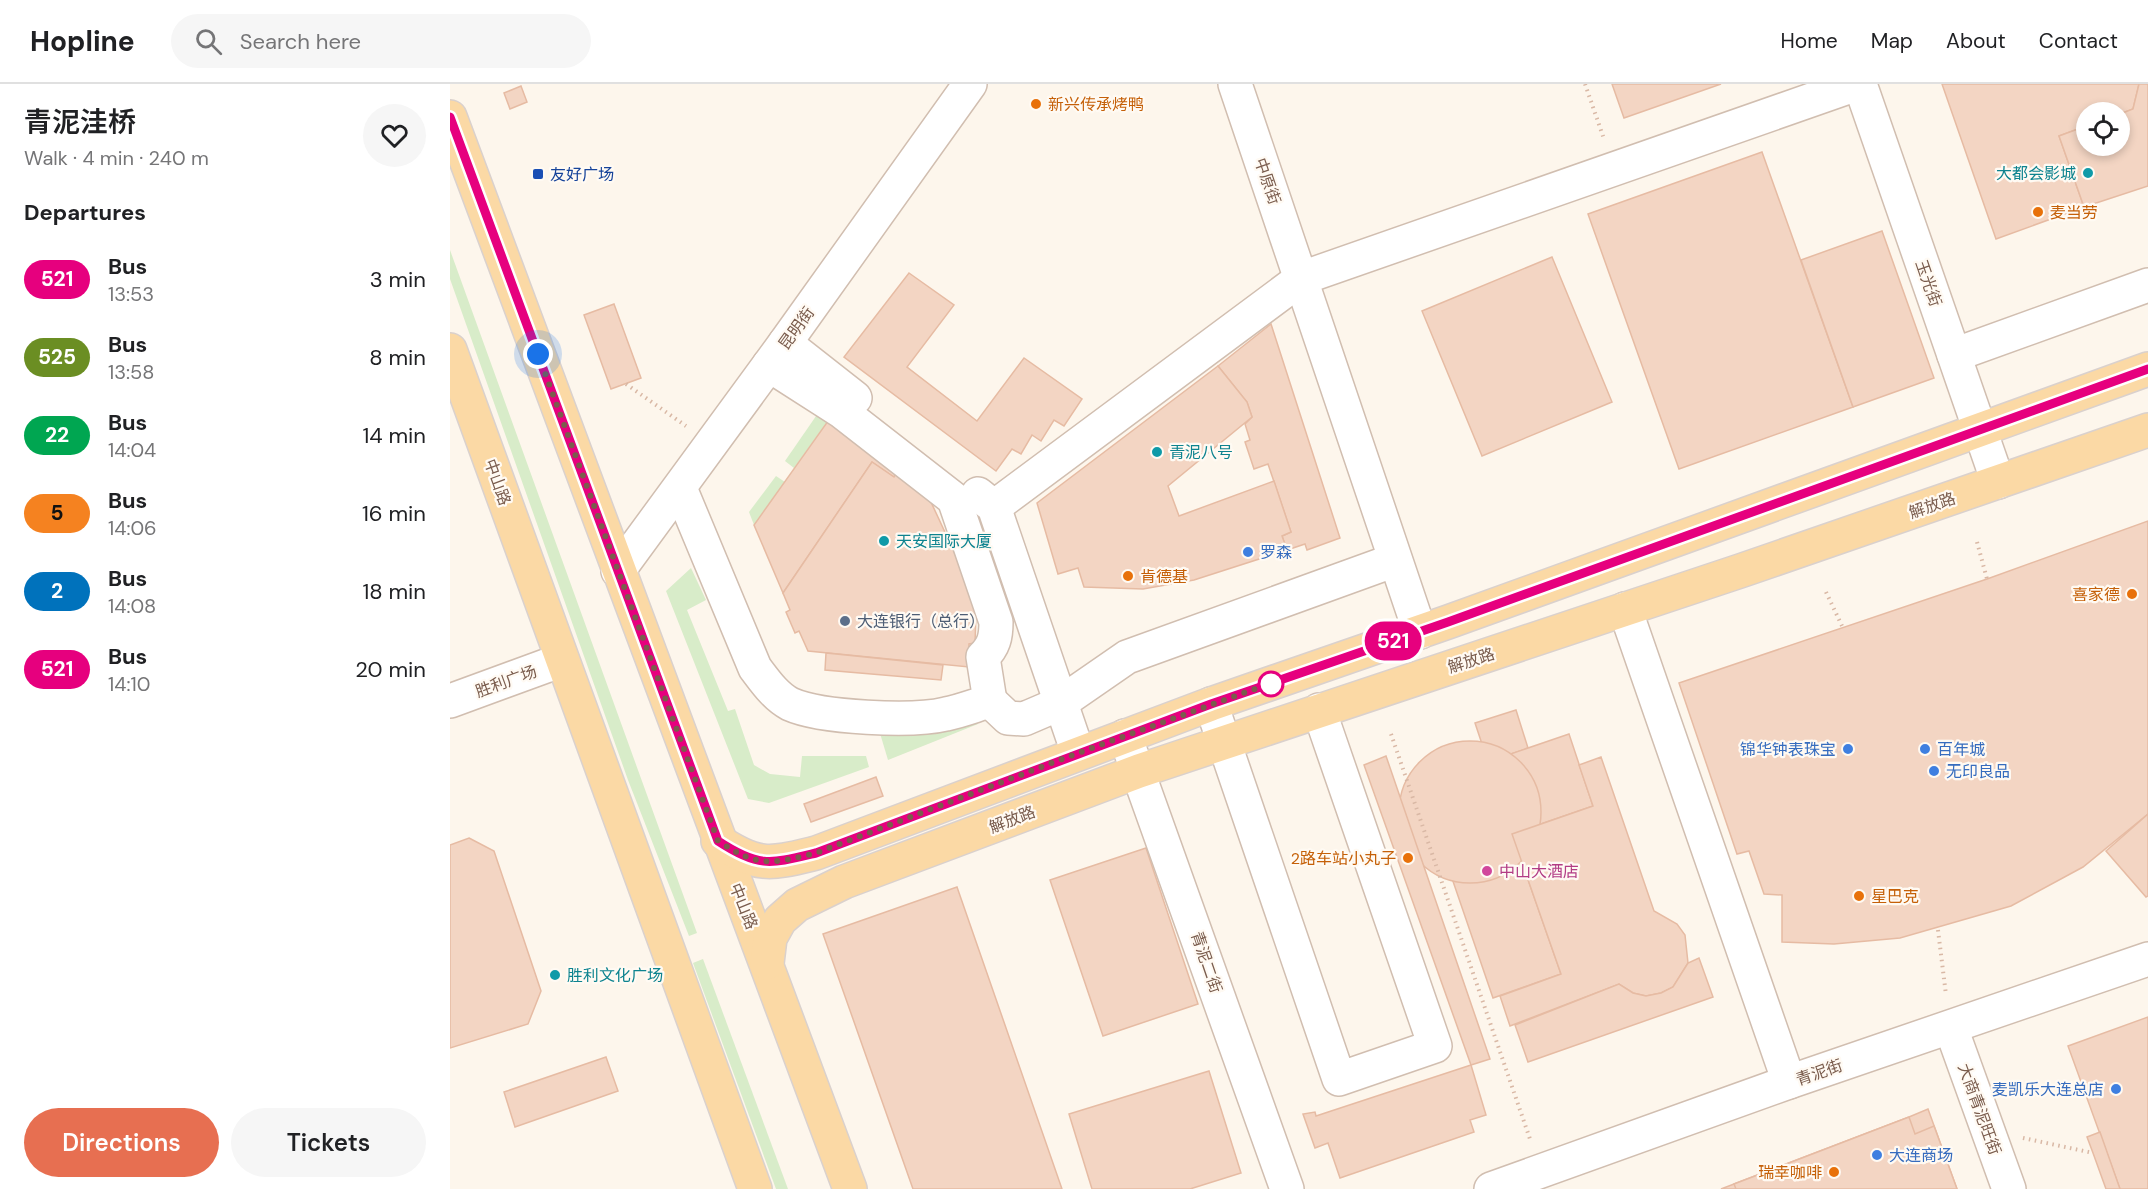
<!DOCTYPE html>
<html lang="en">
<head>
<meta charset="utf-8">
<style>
	:root { --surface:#fff; --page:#f6f6f6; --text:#202124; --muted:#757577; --line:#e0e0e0; --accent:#e76f51 }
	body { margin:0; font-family:"DM Sans","Noto Sans SC",sans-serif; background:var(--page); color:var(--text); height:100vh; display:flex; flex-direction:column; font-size:22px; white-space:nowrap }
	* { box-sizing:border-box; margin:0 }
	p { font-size:20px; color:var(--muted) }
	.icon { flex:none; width:33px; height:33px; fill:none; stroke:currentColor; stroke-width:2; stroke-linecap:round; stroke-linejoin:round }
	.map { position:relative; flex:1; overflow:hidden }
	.details { display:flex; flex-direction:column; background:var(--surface); width:450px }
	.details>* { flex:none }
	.badge { padding:0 12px; border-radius:20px; font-size:21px; line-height:39px }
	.controls { position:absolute; left:1626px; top:18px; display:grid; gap:12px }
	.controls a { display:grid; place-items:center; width:54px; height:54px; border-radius:50%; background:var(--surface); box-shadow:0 3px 9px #0003; font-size:30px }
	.you { position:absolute; width:30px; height:30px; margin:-15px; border:4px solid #fff; border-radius:50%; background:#1a73e8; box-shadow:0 0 0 9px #1a73e833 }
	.map>.badge { position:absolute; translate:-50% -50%; box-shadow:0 0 0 3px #fff }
	h2 { padding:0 24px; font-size:22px; line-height:54px }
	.round { display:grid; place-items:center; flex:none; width:63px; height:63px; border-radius:32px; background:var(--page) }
	.overview { display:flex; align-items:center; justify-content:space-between; height:102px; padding:0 24px }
	h1 { font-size:28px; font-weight:600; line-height:45px }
	.button { display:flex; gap:12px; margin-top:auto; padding:12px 24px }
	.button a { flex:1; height:69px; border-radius:36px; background:var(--accent); color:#fff; font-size:24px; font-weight:600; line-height:69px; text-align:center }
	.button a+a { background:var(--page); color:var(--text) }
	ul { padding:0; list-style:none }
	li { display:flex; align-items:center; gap:18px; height:78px; padding:0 24px }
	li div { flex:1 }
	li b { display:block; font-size:22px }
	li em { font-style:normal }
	li .badge { min-width:66px; font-weight:700; text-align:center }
	header { display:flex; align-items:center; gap:36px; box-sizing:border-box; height:84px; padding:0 30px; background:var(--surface); border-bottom:2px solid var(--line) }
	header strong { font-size:28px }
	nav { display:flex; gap:33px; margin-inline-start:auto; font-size:21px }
	.search { width:420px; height:54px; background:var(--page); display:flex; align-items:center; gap:15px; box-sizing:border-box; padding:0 21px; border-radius:33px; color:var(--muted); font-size:22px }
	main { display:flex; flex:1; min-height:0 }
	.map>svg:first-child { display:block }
	.green { fill:#d8ecc9 }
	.building { fill:#f3d5c3; stroke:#e6bba3; stroke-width:1.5 }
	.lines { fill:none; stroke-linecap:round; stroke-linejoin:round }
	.minor-casing { stroke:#d1beb0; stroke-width:36 }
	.major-casing { stroke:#dad1cd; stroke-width:36 }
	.path { stroke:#d9b8a5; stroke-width:4; stroke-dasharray:1.5 4.5; stroke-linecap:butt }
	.minor { stroke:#fff; stroke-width:33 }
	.major { stroke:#fbd9a5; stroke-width:33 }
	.line-casing { stroke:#fff; stroke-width:14 }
	.line { stroke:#e6007e; stroke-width:9 }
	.walk { stroke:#7a5c4d; stroke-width:6; stroke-dasharray:0 10.8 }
	.food-dot { fill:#e8710a; stroke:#fffaf3; stroke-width:2 }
	.culture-dot { fill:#0f9aa8; stroke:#fffaf3; stroke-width:2 }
	.transit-dot { fill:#1a4fb4; stroke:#fffaf3; stroke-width:2 }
	.shop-dot { fill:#3f7fe0; stroke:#fffaf3; stroke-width:2 }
	.service-dot { fill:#5c6f8a; stroke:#fffaf3; stroke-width:2 }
	.stop-dot { fill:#fff; stroke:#e6007e; stroke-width:3 }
	.hotel-dot { fill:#d1479c; stroke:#fffaf3; stroke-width:2 }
	.labels { text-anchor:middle; stroke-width:4.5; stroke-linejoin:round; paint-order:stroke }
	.food-label { font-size:16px; fill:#c56008; stroke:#fffaf3; text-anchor:start }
	.culture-label { font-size:16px; fill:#0d838f; stroke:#fffaf3; text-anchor:start }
	.transit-label { font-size:16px; fill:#164399; stroke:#fffaf3; text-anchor:start }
	.street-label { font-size:16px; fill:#7a5c4d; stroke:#fffaf3 }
	.shop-label { font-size:16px; fill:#366cbe; stroke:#fffaf3; text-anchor:start }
	.service-label { font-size:16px; fill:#4e5e75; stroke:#fffaf3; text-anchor:start }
	.hotel-label { font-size:16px; fill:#b23c85; stroke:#fffaf3; text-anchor:start }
</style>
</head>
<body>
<header>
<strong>Hopline</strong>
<div class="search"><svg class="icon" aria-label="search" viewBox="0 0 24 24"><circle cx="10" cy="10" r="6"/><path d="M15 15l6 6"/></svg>Search here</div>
<nav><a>Home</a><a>Map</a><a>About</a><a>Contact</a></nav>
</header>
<main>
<section class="details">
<div class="overview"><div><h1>青泥洼桥</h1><p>Walk · 4 min · 240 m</p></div><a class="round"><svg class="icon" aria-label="heart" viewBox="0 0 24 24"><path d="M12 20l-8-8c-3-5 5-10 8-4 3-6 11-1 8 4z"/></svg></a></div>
<h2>Departures</h2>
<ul>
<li><span class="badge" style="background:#e6007e;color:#fff">521</span><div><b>Bus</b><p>13:53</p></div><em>3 min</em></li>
<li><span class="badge" style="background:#6b8e23;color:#fff">525</span><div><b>Bus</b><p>13:58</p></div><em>8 min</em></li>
<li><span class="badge" style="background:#00a651;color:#fff">22</span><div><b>Bus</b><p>14:04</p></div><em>14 min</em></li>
<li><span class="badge" style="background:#f58220;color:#111">5</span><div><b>Bus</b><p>14:06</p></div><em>16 min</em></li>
<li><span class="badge" style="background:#0072bc;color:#fff">2</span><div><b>Bus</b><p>14:08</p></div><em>18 min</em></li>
<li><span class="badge" style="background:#e6007e;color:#fff">521</span><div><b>Bus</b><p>14:10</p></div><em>20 min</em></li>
</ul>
<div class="button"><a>Directions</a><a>Tickets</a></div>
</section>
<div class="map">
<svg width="1698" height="1105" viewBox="0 0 1698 1105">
	<rect width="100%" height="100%" fill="#fdf6ec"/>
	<g class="green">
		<polygon points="0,166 214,758 247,849 239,852 178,696 0,195"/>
		<polygon points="373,322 383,330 344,384 335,377"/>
		<polygon points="326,392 335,398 304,441 299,428"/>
		<polygon points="241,484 256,516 237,526 278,627 285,625 304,681 320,690 350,693 352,672 416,672 419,683 319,719 298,715 216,507"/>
		<polygon points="520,628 528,640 438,676 429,646"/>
		<polygon points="253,875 338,1105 326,1105 243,879"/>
	</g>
	<g class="building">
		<polygon points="1162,0 1271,0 1174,34"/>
		<polygon points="1492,0 1689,0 1683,25 1670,30 1636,28 1636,42 1609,52 1634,123 1546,155"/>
		<polygon points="1689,0 1698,0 1698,102 1634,123 1609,52 1636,42 1636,62 1670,62 1670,30 1683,25"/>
		<polygon points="71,2 77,18 60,25 54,9"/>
		<polygon points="1312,68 1403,323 1229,385 1138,130"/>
		<polygon points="1432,147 1484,294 1403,323 1351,176"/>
		<polygon points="1102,173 1162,318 1032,372 972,227"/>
		<polygon points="459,189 504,221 457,283 527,337 574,274 632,315 614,342 604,336 591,357 582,351 571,370 562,365 546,387 394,273"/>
		<polygon points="164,220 191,294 161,305 134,231"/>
		<polygon points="821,240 890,454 857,466 855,460 837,466 832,452 841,448 818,380 804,385 795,358 800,356 795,340 802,333 797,318 768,282"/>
		<polygon points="768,282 797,318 802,333 718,402 729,432 824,397 841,448 832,452 837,466 744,496 693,505 634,503 628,484 608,490 587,419"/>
		<polygon points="383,330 447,388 444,393 422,378 333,509 304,441"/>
		<polygon points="422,378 444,393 447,388 474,403 532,528 526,530 525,559 519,560 519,583 358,567 349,547 345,549 336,528 340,526 333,509"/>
		<polygon points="1698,437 1698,730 1633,783 1561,822 1450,854 1384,860 1332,858 1332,811 1314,810 1299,767 1287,770 1229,599 1537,495"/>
		<polygon points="376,569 493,581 491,596 375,586"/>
		<polygon points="1066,626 1078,664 1038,678 1025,639"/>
		<polygon points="1119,650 1143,722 1062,750 1111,890 1043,914 970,701"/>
		<circle cx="1020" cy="728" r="71"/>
		<polygon points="936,672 1040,975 1021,981 914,681"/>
		<polygon points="1151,673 1204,827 1227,840 1235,851 1238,879 1223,903 1211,909 1196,912 1183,909 1169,900 1060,942 1050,912 1111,890 1062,750 1143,722 1129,681"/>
		<polygon points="426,693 433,712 361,738 354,720"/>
		<polygon points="1698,730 1698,812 1696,813 1656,767"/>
		<polygon points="19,754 44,767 91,907 78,940 0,964 0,761"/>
		<polygon points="696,764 748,920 653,952 600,796"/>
		<polygon points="507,803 612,1105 463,1105 373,850"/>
		<polygon points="1249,874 1263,913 1078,978 1065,941 1169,900 1183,909 1196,912 1211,909 1223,903 1238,879"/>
		<polygon points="1698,933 1698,1105 1670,1105 1618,962"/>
		<polygon points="156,973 168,1007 65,1043 54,1008"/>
		<polygon points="1021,981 1036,1031 1020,1036 1024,1048 890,1094 878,1059 865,1064 853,1030 865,1028 866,1032"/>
		<polygon points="759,987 791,1089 740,1105 642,1105 619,1030"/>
		<polygon points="1478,1025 1507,1105 1271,1105 1459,1033"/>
		<polygon points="1459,1033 1465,1050 1484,1042 1507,1105 1286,1105 1284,1100"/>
		<polygon points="1650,1048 1670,1105 1656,1105 1643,1069 1637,1053"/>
	</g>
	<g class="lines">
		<defs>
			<g id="minor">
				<polyline points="785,0 970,548"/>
				<polyline points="1410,0 1548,398"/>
				<polyline points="335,259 405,314"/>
				<polyline points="1504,271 1698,201"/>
				<path d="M230 404 305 584C315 597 325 612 340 620 371 634 463 638 496 630 511 627 526 621 540 617L533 573C544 562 546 553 546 538L504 415 391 327 319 281"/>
				<polyline points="528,410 544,423 628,669"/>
				<polyline points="544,423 852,194 1407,0"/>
				<polyline points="168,487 335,259 520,0"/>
				<polyline points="1175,525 1339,998"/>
				<polyline points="0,617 112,576"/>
				<polyline points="540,617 558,634 574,635 609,620 677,573 945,476"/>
				<polyline points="761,620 889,995 985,962 869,626"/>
				<polyline points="675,652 837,1105"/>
				<polyline points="1501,944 1559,1105"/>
				<polyline points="1041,1105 1339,998 1698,875"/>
			</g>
			<g id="major">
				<polyline points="0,33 400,1105"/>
				<polyline points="0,266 305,1105"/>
				<path d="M268 757C309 784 320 780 366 769L761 620 998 538 1698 285"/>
				<polyline points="317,879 320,854 330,836 347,821 394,798 689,687 1290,487 1698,346"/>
			</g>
		</defs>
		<use href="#minor" class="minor-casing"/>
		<use href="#major" class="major-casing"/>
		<g class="path">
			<polyline points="1135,0 1154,55"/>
			<polyline points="176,300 236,342"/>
			<polyline points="1527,458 1537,495"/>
			<polyline points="1376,508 1392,542"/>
			<polyline points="941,650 1081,1058"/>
			<polyline points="1488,846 1496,911"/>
			<polyline points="1573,1054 1643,1069"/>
		</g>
		<use href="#minor" class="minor"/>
		<use href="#major" class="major"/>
	</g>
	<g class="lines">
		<defs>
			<path id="line" d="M0 33 268 757C309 784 320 780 366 769L761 620 998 538 1698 285"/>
		</defs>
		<use href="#line" class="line-casing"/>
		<use href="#line" class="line"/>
		<path class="walk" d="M88 270 268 757C309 784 320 780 366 769L628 669 827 597 821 600"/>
	</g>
	<g class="food-dot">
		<circle cx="586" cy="20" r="6"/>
		<circle cx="1588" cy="128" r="6"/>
		<circle cx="678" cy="492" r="6"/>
		<circle cx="1682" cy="510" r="6"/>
		<circle cx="958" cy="774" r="6"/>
		<circle cx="1409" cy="812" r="6"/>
		<circle cx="1384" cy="1088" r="6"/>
	</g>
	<g class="culture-dot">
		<circle cx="1638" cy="89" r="6"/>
		<circle cx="707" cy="368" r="6"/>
		<circle cx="434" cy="457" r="6"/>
		<circle cx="105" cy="891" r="6"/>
	</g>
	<rect class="transit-dot" x="82" y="84" width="12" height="12" rx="3"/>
	<g class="shop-dot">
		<circle cx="798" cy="468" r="6"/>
		<circle cx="1398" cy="665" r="6"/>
		<circle cx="1475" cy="665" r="6"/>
		<circle cx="1484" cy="687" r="6"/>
		<circle cx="1666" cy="1005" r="6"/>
		<circle cx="1427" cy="1071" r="6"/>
	</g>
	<circle class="service-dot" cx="395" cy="537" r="6"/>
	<circle class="stop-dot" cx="821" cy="600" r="12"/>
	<circle class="hotel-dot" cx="1037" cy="787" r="6"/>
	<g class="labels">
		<g class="food-label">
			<text x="598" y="26">新兴传承烤鸭</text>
			<text x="1600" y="134">麦当劳</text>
			<text x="690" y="498">肯德基</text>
			<text x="1670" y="516" text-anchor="end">喜家德</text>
			<text x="946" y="780" text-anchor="end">2路车站小丸子</text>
			<text x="1421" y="818">星巴克</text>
			<text x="1372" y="1094" text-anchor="end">瑞幸咖啡</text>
		</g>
		<g class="culture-label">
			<text x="1626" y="95" text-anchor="end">大都会影城</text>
			<text x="719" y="374">青泥八号</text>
			<text x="446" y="463">天安国际大厦</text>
			<text x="117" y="897">胜利文化广场</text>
		</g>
		<g class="transit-label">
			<text x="100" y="96">友好广场</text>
		</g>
		<g class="street-label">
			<text transform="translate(818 97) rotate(71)" y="6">中原街</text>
			<text transform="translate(1479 199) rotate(71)" y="6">玉光街</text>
			<text transform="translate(346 244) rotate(-54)" y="6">昆明街</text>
			<text transform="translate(48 398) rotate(70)" y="6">中山路</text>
			<text transform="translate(1482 421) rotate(-19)" y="6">解放路</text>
			<text transform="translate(1021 576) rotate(-18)" y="6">解放路</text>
			<text transform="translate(56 597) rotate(-20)" y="6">胜利广场</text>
			<text transform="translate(562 735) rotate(-21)" y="6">解放路</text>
			<text transform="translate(294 822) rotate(68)" y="6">中山路</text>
			<text transform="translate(757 878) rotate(71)" y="6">青泥二街</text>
			<text transform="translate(1369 988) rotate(-19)" y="6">青泥街</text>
			<text transform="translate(1530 1025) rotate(70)" y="6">大商青泥旺街</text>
		</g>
		<g class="shop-label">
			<text x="810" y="474">罗森</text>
			<text x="1386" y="671" text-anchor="end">锦华钟表珠宝</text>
			<text x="1487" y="671">百年城</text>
			<text x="1496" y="693">无印良品</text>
			<text x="1654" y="1011" text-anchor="end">麦凯乐大连总店</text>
			<text x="1439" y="1077">大连商场</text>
		</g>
		<g class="service-label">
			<text x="407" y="543">大连银行（总行）</text>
		</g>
		<g class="hotel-label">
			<text x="1049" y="793">中山大酒店</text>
		</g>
	</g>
</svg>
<div class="controls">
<a><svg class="icon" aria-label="locate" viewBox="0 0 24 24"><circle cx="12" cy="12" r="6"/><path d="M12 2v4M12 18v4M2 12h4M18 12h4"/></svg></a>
</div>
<div class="you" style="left:88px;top:270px"></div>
<b class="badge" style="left:943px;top:557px;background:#e6007e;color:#fff">521</b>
</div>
</main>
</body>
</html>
